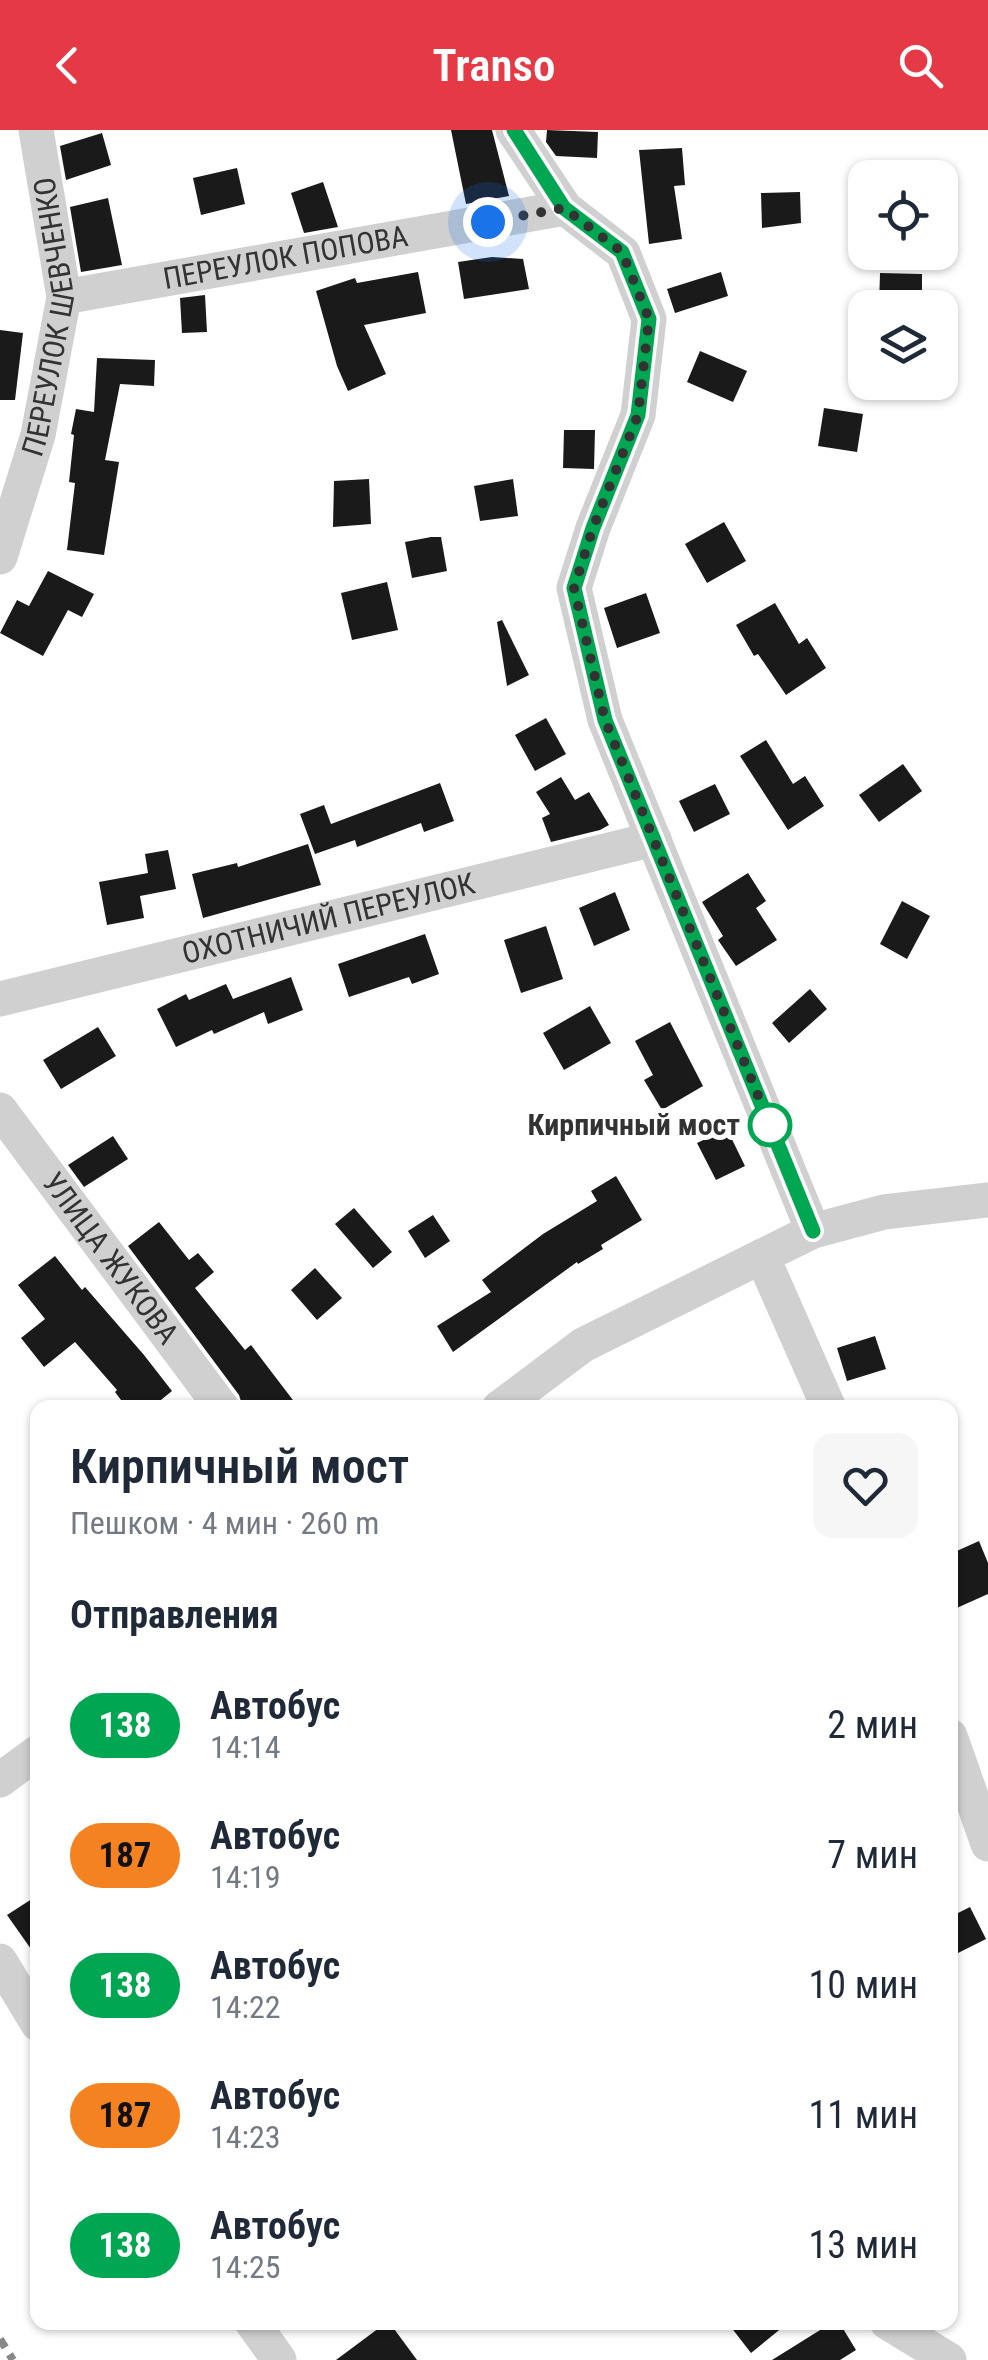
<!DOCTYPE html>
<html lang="ru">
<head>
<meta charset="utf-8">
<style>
	:root { --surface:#fff; --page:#f6f6f7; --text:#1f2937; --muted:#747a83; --accent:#e63946 }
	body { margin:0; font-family:"Roboto Condensed",sans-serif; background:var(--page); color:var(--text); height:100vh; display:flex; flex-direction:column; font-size:38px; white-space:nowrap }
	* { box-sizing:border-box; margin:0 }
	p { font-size:32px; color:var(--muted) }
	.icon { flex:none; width:55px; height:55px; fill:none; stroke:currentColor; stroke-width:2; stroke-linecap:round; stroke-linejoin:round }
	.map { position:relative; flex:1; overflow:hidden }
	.panel { position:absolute; left:30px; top:1270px; width:928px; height:930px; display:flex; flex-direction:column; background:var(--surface); border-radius:20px; box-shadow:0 2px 8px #0004 }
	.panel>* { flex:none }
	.badge { padding:0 20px; border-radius:32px; font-size:35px; line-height:65px }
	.controls { position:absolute; left:848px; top:30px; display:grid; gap:20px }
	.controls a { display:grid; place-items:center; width:110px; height:110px; border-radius:20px; background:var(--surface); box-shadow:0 2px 8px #0004; font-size:50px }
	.you { position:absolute; width:50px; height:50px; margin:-25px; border:8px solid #fff; border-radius:50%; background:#1a73e8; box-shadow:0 0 0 15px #1a73e833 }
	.map>.badge { position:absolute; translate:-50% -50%; box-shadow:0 0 0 5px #fff }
	h2 { padding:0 40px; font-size:38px; line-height:90px }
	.round { display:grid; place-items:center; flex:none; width:105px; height:105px; border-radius:20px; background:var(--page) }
	.overview { display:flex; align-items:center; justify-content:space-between; height:170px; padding:0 40px }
	h1 { font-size:48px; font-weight:600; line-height:75px }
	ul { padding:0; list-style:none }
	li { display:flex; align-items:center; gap:30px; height:130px; padding:0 40px }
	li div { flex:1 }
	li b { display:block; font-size:38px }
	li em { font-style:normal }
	li .badge { min-width:110px; font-weight:700; text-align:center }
	header { display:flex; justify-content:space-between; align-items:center; height:130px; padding:0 40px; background:var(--accent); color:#fff; font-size:45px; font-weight:600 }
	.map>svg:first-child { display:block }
	.building { fill:#1a1a1a }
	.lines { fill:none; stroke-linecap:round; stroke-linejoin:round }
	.minor { stroke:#d0d0d0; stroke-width:35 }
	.rail { stroke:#888; stroke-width:8; stroke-dasharray:10 8; stroke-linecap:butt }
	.line-casing { stroke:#fff; stroke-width:22 }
	.line { stroke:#00a651; stroke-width:15 }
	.walk { stroke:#333; stroke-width:10; stroke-dasharray:0 18 }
	.stop-dot { fill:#fff; stroke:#00a651; stroke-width:5 }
	.labels { text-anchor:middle; stroke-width:10; stroke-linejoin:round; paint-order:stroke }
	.street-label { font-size:30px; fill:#333; stroke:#fff }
	.stop-label { font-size:30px; font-weight:bold; fill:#333; stroke:#fff; text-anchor:end }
</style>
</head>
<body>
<header><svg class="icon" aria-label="back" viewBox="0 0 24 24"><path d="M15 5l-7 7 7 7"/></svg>Transo<svg class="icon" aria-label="search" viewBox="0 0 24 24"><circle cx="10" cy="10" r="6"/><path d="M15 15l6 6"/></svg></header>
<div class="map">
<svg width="988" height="2230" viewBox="0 0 988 2230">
	<rect width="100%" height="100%" fill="#fff"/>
	<g class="building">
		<polygon points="451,0 492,0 509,66 466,74"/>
		<polygon points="547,0 598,2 597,28 556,26 546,12"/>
		<polygon points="102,3 111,35 66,50 60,16"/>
		<polygon points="682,18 685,55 674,56 682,109 649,114 639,20"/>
		<polygon points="237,38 245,74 201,85 193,48"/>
		<polygon points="323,52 338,97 304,103 291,63"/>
		<polygon points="800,62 801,93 762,98 761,63"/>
		<polygon points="108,68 122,135 81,142 70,77"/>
		<polygon points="492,127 523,129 529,159 464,169 458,132"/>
		<polygon points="418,142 426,183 364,195 386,244 348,261 337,236 316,161 355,148 357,153"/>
		<polygon points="721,142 728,166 675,183 667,159"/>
		<polygon points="880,143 922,144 922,176 879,175"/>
		<polygon points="205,165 207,202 182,203 180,168"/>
		<polygon points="0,200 23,203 15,270 0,270"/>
		<polygon points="700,221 747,241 733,272 687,252"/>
		<polygon points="97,228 155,230 154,256 120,254 105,330 119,332 104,425 67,420 75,353 69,352 74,305 71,304 76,279 94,282"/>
		<polygon points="824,278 863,284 857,322 818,316"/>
		<polygon points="564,300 595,300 594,339 563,338"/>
		<polygon points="369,349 371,394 333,397 334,351"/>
		<polygon points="513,349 518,386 480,391 474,356"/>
		<polygon points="724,392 746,431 707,453 685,414"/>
		<polygon points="431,407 441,407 447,441 412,448 405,412"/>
		<polygon points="48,441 94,464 82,487 68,480 43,526 0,503 17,470 29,476"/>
		<polygon points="387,452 398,500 352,510 341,463"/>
		<polygon points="646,463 660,503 617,518 604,478"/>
		<polygon points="775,473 799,514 807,508 826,538 786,565 758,524 754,526 736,495"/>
		<polygon points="502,490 529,545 507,556 497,492"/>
		<polygon points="546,588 566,624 535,641 515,605"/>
		<polygon points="766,610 793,654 805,646 824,676 788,700 740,626"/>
		<polygon points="903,634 922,661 879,692 859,665"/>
		<polygon points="561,647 575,670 589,662 609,695 600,700 551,712 542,688 550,684 536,662"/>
		<polygon points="440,653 454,691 424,702 421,693 357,717 355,710 315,724 300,684 324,675 331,694"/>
		<polygon points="715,654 730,684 694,702 679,671"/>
		<polygon points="308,714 321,755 203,788 192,744 237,733 238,737"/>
		<polygon points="168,720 176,759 140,766 144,788 107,795 99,752 148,743 145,724"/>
		<polygon points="748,743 766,771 756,778 777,810 736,836 718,810 723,806 702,772"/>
		<polygon points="615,762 630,800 594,816 579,778"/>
		<polygon points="902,771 930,786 907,829 880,814"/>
		<polygon points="546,796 563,849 521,863 504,810"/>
		<polygon points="425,804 439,844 412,854 409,847 349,867 338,834"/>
		<polygon points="291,847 303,880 268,894 264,882 214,904 212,900 176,917 157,879 186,864 189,870 226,854 233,869"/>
		<polygon points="810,859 827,879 789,913 772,893"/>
		<polygon points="590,876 611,913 564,940 543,903"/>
		<polygon points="670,892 703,956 662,980 644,950 653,945 635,911"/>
		<polygon points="98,897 116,926 61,959 43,930"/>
		<polygon points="727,999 745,1036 716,1050 697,1013"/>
		<polygon points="113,1006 128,1029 84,1057 68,1035"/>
		<polygon points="616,1046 642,1090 601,1115 603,1119 578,1134 577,1132 453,1222 437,1196 491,1162 482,1150 543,1104 597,1071 591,1061"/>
		<polygon points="354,1078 392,1122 373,1138 335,1094"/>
		<polygon points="433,1085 450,1111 425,1128 408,1101"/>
		<polygon points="159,1092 189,1130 198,1123 214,1142 195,1158 245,1220 251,1215 299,1278 243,1278 239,1265 128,1116"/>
		<polygon points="55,1126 82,1160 85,1157 144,1225 172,1261 151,1278 127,1278 115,1262 117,1260 75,1212 44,1237 21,1208 45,1189 18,1155"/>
		<polygon points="315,1138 342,1168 317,1190 291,1160"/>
		<polygon points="875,1206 886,1239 847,1251 837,1218"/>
		<polygon points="979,1411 988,1433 988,1464 950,1481 950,1424"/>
		<polygon points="38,1765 38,1829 7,1785"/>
		<polygon points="970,1777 986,1809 950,1827 950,1787"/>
		<polygon points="389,2192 417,2230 336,2230 387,2192"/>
		<polygon points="727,2192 789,2192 751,2223"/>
		<polygon points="833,2192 839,2192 856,2220 840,2230 772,2230"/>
	</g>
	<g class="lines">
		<g class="minor">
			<polyline points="513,0 565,78 623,123 649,189 638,285 593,398 574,458 605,590 813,1101"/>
			<path id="s1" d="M64 167 565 78"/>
			<path id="s2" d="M0 427 38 305 64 167 36 0"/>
			<path id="s3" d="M0 869 654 709"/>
			<path id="s4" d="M0 980 222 1278"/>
			<polyline points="762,1126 829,1278"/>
			<polyline points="499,1278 583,1215 813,1101 884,1082 988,1070"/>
			<polyline points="950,1606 988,1714"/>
			<polyline points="0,1650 38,1622"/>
			<polyline points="0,1831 38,1894"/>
			<polyline points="252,2192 279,2230"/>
			<polyline points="887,2192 949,2230"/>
		</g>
		<polyline class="rail" points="0,2209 13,2230"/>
	</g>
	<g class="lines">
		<defs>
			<polyline id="line" points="514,0 564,78 622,122 649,189 638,285 593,398 574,458 605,590 813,1101"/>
		</defs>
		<use href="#line" class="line-casing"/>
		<use href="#line" class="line"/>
		<polyline class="walk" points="488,92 564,78 622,122 649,189 638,285 593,398 574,458 605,590 770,995"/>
	</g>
	<circle class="stop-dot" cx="770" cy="995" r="20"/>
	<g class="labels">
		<g class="street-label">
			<text dy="10" stroke="none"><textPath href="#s1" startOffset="225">ПЕРЕУЛОК ПОПОВА</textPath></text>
			<text dy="10" stroke="none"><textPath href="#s2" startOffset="248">ПЕРЕУЛОК ШЕВЧЕНКО</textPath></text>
			<text dy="10" stroke="none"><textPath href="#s3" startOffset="338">ОХОТНИЧИЙ ПЕРЕУЛОК</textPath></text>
			<text dy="10" stroke="none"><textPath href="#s4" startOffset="185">УЛИЦА ЖУКОВА</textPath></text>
		</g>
		<g class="stop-label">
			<text x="740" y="1005">Кирпичный мост</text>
		</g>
	</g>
</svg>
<div class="controls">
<a><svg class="icon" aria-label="locate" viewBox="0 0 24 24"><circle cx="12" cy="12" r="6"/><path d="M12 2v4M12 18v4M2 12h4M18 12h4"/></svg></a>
<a><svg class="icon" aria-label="layers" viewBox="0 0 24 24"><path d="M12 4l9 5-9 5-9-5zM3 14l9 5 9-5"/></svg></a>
</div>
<div class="you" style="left:488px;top:92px"></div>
<section class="panel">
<div class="overview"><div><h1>Кирпичный мост</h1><p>Пешком · 4 мин · 260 m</p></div><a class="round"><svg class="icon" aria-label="heart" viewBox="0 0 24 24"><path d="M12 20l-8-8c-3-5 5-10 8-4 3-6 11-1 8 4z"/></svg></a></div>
<h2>Отправления</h2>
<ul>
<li><span class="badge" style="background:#00a651;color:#fff">138</span><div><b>Автобус</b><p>14:14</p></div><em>2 мин</em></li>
<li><span class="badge" style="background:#f58220;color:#111">187</span><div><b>Автобус</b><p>14:19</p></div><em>7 мин</em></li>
<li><span class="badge" style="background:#00a651;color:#fff">138</span><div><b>Автобус</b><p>14:22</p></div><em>10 мин</em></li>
<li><span class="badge" style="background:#f58220;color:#111">187</span><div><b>Автобус</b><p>14:23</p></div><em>11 мин</em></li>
<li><span class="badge" style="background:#00a651;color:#fff">138</span><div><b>Автобус</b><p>14:25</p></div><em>13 мин</em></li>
</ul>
</section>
</div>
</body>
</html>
